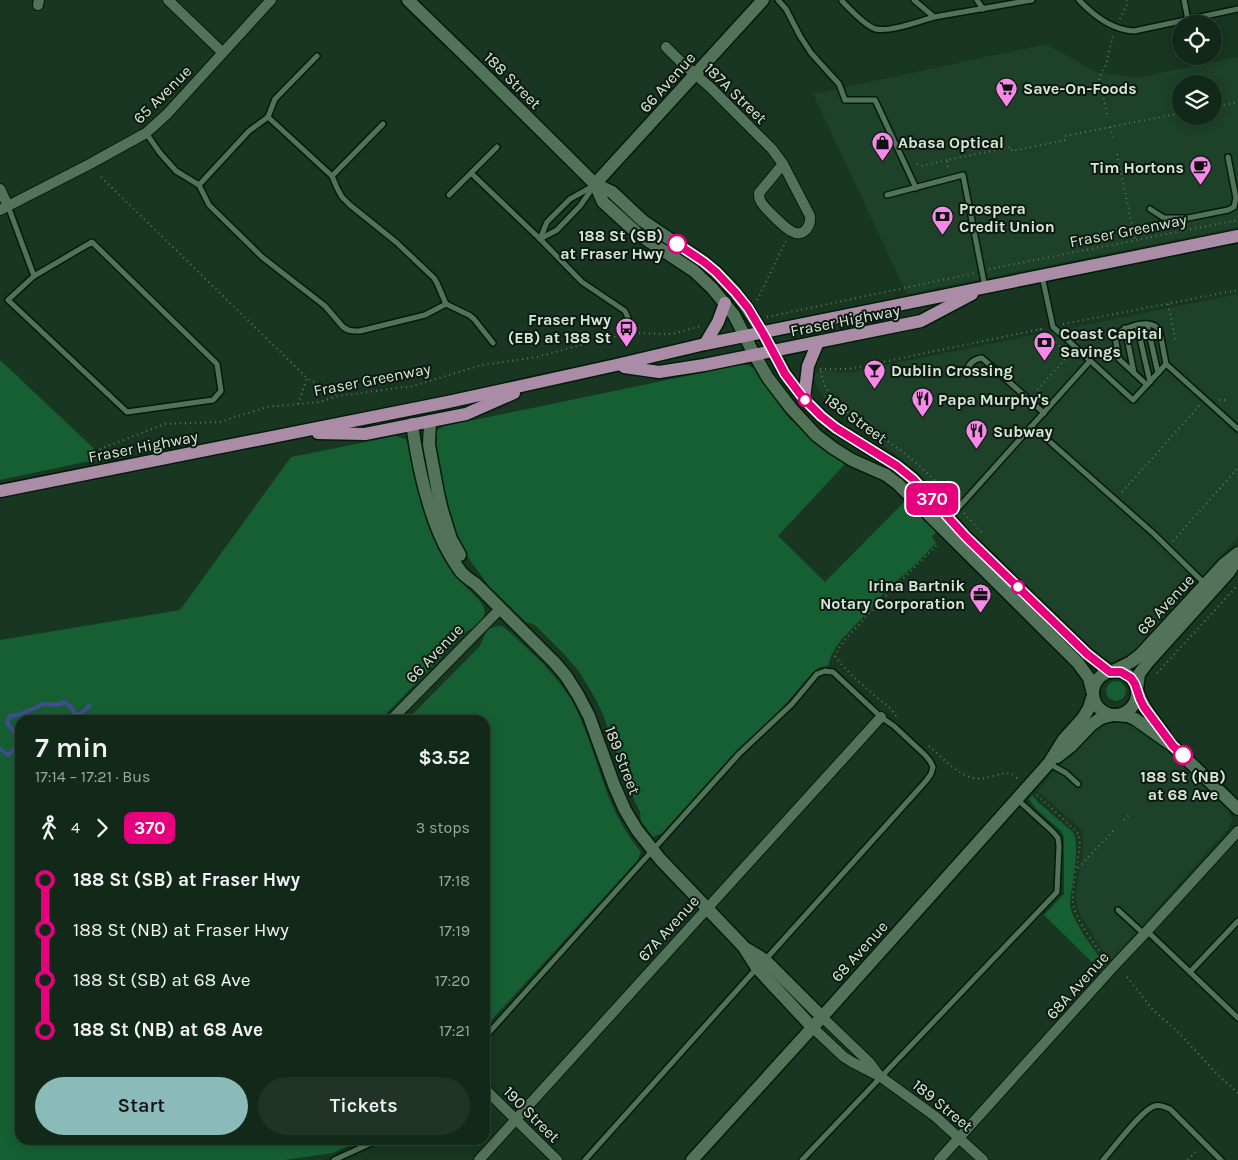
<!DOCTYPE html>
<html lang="en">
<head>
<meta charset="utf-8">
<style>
	:root { --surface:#122819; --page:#1f3426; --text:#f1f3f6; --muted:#9ca6a2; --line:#314438; --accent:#8bbbb9 }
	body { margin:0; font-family:Karla,sans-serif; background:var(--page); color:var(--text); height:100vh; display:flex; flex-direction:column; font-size:19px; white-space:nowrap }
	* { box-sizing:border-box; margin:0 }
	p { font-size:16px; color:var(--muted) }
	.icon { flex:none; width:28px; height:28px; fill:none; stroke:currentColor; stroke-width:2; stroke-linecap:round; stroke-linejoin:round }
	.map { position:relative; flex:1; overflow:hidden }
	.details { position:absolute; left:15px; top:715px; width:475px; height:430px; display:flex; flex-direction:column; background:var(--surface); border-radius:15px; box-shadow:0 2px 12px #0003,0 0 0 1px var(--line) }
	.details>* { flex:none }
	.badge { padding:0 10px; border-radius:8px; font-size:18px; line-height:32px }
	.controls { position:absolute; left:1172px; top:15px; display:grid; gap:10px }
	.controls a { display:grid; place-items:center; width:50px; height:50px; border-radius:50%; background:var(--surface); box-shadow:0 2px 12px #0003,0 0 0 1px var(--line); font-size:25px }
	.map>.badge { position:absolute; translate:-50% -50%; box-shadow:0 0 0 2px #fff }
	.legs { display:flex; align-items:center; gap:8px; height:55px; padding:0 20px; font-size:16px }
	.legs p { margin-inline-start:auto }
	.head { display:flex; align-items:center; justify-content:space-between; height:85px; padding:0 20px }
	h1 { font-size:28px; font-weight:600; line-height:38px }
	.action { display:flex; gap:10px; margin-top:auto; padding:10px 20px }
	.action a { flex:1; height:58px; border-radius:30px; background:var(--accent); color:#111; font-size:20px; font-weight:600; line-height:58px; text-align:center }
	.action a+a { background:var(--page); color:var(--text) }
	ul { padding:0 20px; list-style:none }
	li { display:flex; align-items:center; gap:18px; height:50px; font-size:19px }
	li i { display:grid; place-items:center; width:8px; height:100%; margin:0 6px; background:currentColor }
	li i::after { content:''; width:12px; height:12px; margin:-6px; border:4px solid; border-radius:50%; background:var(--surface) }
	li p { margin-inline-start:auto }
	li:first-child i { background:linear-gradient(#0000 50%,currentColor 0) }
	li:last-child i { background:linear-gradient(currentColor 50%,#0000 0) }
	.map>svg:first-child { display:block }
	.built { fill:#1d4129; fill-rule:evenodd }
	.green { fill:#165f33 }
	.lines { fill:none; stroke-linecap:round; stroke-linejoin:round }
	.stream { stroke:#404e91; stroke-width:4 }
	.service-casing { stroke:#001d0a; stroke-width:8 }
	.minor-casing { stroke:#001d0a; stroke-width:12 }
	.tertiary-casing { stroke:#001d0a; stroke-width:15 }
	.primary-casing { stroke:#001d0a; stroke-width:15 }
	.path { stroke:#5d7664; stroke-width:2; stroke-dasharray:1 4; stroke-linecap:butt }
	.service { stroke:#52725a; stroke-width:5 }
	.minor { stroke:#52725a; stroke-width:10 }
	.tertiary { stroke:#52725a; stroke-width:12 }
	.primary { stroke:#ab8ca7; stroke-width:12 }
	.line-1-casing { stroke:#fff; stroke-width:11 }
	.line-1 { stroke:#e6007e; stroke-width:8 }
	.stop-1-dot { fill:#fff; stroke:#e6007e; stroke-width:2.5 }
	.labels { text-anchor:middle; stroke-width:4; stroke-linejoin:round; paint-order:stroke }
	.street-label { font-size:16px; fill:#d6e7da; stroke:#0d1a11 }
	.poi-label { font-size:16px; font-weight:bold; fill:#d6e7da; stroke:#0d1a11; text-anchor:start }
	.stop-label { font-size:16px; font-weight:bold; fill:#d6e7da; stroke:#0d1a11; text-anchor:end }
</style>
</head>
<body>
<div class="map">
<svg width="1238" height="1160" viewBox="0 0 1238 1160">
	<rect width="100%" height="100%" fill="#183621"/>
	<g class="built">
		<path d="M1046 44 1096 72 1135 78 1238 57V227L907 294 813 94ZM1181 84H1214V116H1181Z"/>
		<polygon points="1238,294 1238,537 1131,654 1125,659 1118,662 1109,663 1101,660 978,540 933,488 915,470 892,452 846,418 829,404 818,389 815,381 815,373 826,370 846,373"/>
		<polygon points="1125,719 1158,742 1205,786 1229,811 1232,820 1228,829 1112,959 1101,948 1081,916 1077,907 1076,895 1078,879 1083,853 1083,837 1082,831 1079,827 1037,791 1075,748 1103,722"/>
	</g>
	<g class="green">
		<polygon points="0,360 104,458 0,480"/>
		<polygon points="739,365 748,365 755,369 779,405 789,418 827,451 846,463 778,536 825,582 905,501 937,531 932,537 936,543 913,567 887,589 868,612 843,638 836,647 831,656 828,666 820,667 813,672 776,715 738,749 662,833 653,837 641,821 640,812 634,800 602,712 595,698 580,673 565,655 535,625 526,622 489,586 467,556 457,538 445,505 433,437 437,430 445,426"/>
		<path d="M396 436 405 439 410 445 453 571C457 576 461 582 466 587 471 592 478 598 482 604 490 617 477 627 467 631L380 720H20V1140H361L333 1153 285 1160H0V640L180 610 291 457Z"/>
		<path d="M501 626 505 628C529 650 555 672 572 701 587 729 595 760 606 790 614 812 626 834 641 852L637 861 485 1027V720H407L479 647C486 636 483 627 501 626Z"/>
		<circle cx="1116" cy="691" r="10"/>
		<path d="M1032 795 1038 802 1073 832C1081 845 1071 888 1070 905 1073 922 1095 953 1107 965L1101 971 1044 915 1064 894V837L1061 831 1036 809 1029 799Z"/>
	</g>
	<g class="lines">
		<path class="stream" d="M0 749 8 755C26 739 19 740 7 723L10 716 18 715 44 704 56 705 65 702 72 708 74 713 80 715 89 706"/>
		<defs>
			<g id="service">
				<polyline points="778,0 786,9 800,36 811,53 839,84 845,100 875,100 916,188"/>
				<polyline points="914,0 934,17 1032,0"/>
				<polyline points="977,0 983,9"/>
				<path d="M1079 0C1093 15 1113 30 1134 31L1238 9"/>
				<polyline points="1184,0 1188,20"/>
				<path d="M842 1C850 9 865 26 876 29 890 32 918 22 934 17"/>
				<polyline points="268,117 332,176 337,188 342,197 350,205 396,242 434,278 437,283 446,304 469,315 474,319 493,343"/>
				<polyline points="146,133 160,153 176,171 199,185 209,205 262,257 325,306 343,327 348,330 354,331 360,331 425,315 446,304"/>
				<polyline points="471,173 540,239 582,282 625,311 628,318"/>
				<polyline points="332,176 383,124"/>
				<polyline points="199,185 249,131 268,117 275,99 317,56"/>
				<polyline points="449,195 497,147"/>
				<polyline points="887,195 963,175 985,287"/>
				<polyline points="8,206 34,276"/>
				<polyline points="1150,209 1164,218 1188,218 1228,210 1234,207 1236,198 1228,157"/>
				<polyline points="540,239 547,222 570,199 595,185"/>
				<polyline points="540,239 557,230 580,206 594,186"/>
				<polygon points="92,242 217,364 221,391 213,400 127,412 8,300 34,276"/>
				<polyline points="1042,276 1053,327 1061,334 1133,400 1166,364"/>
				<polyline points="1147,324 1158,373"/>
				<polyline points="1137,325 1150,382"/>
				<polyline points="1125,328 1134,373"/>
				<path d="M966 373C968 364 973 359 982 358L1044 413"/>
				<path d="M1147 385 1119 359 1115 337C1120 328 1145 320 1155 326 1158 328 1158 329 1160 332L1166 364 1238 429"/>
				<polyline points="1031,427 1040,433 1154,534 1205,584"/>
				<polyline points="950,517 1090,361"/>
				<polyline points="1050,764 1066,773 1078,784"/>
				<polyline points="1118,910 1144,934"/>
				<polyline points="1147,931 1238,1018"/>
				<polyline points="1190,972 1238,921"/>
				<polyline points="485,1037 739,754 792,704 817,674 825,671 833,672 881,717 894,726 925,755 930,761 933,767 931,774 926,781 766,959"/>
				<polyline points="334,1160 378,1140"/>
				<polyline points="585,1160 756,969"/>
				<polyline points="802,1160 1057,892 1059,846 1058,838 1053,832 1018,800"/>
				<path d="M1103 1160C1113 1149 1143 1108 1155 1106 1160 1104 1165 1107 1170 1109L1221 1160"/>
			</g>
			<g id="minor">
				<polyline points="168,0 222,52"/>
				<polyline points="38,5 39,0"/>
				<path d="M666 47 680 61 711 88 772 149 783 164 810 216C811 227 803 238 791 231 785 228 762 206 760 200 759 198 759 195 759 193L783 164"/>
				<polyline points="0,189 8,206"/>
				<polyline points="0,210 88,165 146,133 167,114 271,0"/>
				<polyline points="391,720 500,609"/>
				<polyline points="822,1017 869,1062 878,1074"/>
				<polyline points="812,1027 844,1057 852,1062 881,1077 936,1117 983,1160"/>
				<polyline points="485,1089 557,1160"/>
				<polyline points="479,1160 881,717"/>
				<polyline points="939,1160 1114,966 1147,931 1238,831"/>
			</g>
			<g id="tertiary">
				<polyline points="408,0 477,67 595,184 612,192 643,221 704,262 716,272 735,292 747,308 763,333 785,374 804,399 821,416 836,428 897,466 913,479 966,537 1087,654 1110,672"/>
				<polyline points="595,184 603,202 626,223 638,234 694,271 712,288 734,315 754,354 768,378 791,408 816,435 833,448 852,460 886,475 898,484 1078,663 1089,678 1093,694"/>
				<polyline points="595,184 763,0"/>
				<polyline points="430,421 429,445 438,493 442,510 451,539 460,555"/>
				<path d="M412 424C418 467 428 517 450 555 454 561 458 569 463 574 467 578 472 581 476 584L555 663 566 676 578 695 589 716 614 785 625 810 637 830 660 859 743 946 757 968 812 1027"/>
				<circle cx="1115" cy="693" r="22"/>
				<polyline points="1111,672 1131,662 1140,655 1223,565 1238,553"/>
				<polyline points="1137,689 1139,674 1148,662 1229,572 1238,558"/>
				<path d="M1137 690C1142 707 1154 720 1164 734"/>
				<polyline points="1114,715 1128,716 1135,719 1173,746 1238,809"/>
				<polyline points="1057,757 1071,746 1091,725 1101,718 1113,715"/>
				<polyline points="747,949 765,960 822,1017"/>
				<polyline points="692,1160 822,1017 1049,763 1064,739 1083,718 1089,708 1093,695"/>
			</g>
			<g id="primary">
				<polyline points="705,344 718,322 725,303"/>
				<polyline points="624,367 659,372 704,365 921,321 972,294"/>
				<polyline points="804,399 808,366 818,342"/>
				<polyline points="318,433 365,434 466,414 514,393"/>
				<polyline points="0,491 448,402 616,365 705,344 1238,236"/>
			</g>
		</defs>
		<use href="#service" class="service-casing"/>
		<use href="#minor" class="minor-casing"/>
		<use href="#tertiary" class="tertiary-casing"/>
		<use href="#primary" class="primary-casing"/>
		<g class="path">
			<polyline points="1120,19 1127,4 1127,0"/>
			<polyline points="1214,107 1238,102"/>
			<polyline points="1107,114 1099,78 1106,65 1113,35"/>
			<polyline points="1110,127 1113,137"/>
			<polyline points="1117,154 1135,239"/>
			<polyline points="917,164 921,166 947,160"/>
			<polyline points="948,167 947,160 1011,147 1012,151 1065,140 1065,136 1181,113"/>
			<polyline points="101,177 307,378 337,395"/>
			<polyline points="989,269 1238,220"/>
			<polyline points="757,300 786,241"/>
			<polyline points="1168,304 1176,342"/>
			<polyline points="767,317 975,273"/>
			<polyline points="1063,324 1238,290"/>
			<polyline points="1040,329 1069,355 1036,391 1044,398"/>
			<polyline points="820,369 849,369 1046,328"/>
			<path d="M821 371C822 379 824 386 829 392 845 416 881 435 904 453 922 467 939 484 954 501"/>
			<polyline points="1219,400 1225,400"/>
			<polyline points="298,404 307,378"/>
			<polyline points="95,451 165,424 220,422 267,407 319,402 338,396 413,386 482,365 537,357 595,341 634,333 672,334 701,326"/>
			<polyline points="1122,492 1200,405"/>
			<polyline points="964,513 984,535"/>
			<polyline points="1173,541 1238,468"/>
			<polyline points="1157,673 1238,585"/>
			<path d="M896 716C889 705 885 704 876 697 861 683 847 673 835 656 841 641 854 631 864 619 888 593 914 568 939 543"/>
			<path d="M929 746C942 757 956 774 973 778 986 782 1001 770 1012 774 1013 775 1017 778 1018 779"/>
			<path d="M1037 795 1076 831 1079 835 1080 844C1078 861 1072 886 1073 903 1074 916 1095 947 1105 957"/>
			<polyline points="1124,820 1130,814"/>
			<polyline points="1078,868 1114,830"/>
			<polyline points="1127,977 1153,1010 1177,1031 1219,1076 1238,1093"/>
			<polyline points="1188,1160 1197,1150"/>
		</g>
		<use href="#service" class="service"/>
		<use href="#minor" class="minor"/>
		<use href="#tertiary" class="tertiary"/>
		<use href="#primary" class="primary"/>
	</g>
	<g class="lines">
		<defs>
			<polyline id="line-1" points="677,244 704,262 716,272 735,292 748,308 763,333 785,374 804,399 821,416 836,428 897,466 913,479 966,537 1087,654 1110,672 1121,672 1131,678 1135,684 1140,699 1144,707 1173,746 1183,755"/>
		</defs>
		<use href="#line-1" class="line-1-casing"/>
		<use href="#line-1" class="line-1"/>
	</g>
	<defs>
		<symbol id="supermarket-pin" viewBox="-11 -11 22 30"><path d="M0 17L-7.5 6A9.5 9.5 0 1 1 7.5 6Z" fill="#f888e9" stroke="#0d1a11"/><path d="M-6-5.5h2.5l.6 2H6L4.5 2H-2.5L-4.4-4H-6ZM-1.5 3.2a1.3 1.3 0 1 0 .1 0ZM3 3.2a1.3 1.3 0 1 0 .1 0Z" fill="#111"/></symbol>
		<symbol id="shop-pin" viewBox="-11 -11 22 30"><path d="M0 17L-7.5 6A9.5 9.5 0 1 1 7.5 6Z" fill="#f888e9" stroke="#0d1a11"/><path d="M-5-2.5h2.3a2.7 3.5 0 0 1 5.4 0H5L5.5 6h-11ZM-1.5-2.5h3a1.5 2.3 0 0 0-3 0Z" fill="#111"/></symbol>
		<symbol id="cafe-pin" viewBox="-11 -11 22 30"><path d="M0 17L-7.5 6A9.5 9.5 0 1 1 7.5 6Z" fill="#f888e9" stroke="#0d1a11"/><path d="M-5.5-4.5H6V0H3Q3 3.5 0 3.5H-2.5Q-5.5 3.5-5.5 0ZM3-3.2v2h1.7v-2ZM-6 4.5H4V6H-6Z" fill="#111"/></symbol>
		<symbol id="bank-pin" viewBox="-11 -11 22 30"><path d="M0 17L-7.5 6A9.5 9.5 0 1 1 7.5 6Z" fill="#f888e9" stroke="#0d1a11"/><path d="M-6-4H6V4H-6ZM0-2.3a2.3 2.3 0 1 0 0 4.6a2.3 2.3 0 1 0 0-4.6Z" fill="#111"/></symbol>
		<symbol id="bus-pin" viewBox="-11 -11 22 30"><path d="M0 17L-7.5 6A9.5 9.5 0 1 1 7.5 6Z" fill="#f888e9" stroke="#0d1a11"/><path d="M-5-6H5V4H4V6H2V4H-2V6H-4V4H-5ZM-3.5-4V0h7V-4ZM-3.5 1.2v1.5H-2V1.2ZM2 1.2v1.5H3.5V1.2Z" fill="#111"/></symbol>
		<symbol id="bar-pin" viewBox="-11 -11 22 30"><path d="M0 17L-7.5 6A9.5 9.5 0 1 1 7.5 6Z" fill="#f888e9" stroke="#0d1a11"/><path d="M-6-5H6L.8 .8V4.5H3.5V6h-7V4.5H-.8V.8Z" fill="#111"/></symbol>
		<symbol id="restaurant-pin" viewBox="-11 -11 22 30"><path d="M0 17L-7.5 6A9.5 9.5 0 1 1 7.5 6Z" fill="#f888e9" stroke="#0d1a11"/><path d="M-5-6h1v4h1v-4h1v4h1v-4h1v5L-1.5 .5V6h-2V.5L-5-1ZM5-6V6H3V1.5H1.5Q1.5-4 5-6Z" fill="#111"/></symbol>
		<symbol id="office-pin" viewBox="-11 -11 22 30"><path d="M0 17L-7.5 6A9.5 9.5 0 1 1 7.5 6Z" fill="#f888e9" stroke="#0d1a11"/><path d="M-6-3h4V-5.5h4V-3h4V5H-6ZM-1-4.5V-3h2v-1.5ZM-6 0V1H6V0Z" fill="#111"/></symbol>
	</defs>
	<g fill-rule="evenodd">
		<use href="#supermarket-pin" x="994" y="76" width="25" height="34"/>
		<use href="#shop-pin" x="870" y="130" width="25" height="34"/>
		<use href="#cafe-pin" x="1188" y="154" width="25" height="34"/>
		<use href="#bank-pin" x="930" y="204" width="25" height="34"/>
		<use href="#bus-pin" x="614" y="316" width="25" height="34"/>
		<use href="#bank-pin" x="1032" y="330" width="25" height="34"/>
		<use href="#bar-pin" x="862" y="358" width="25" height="34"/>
		<use href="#restaurant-pin" x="910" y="386" width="25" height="34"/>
		<use href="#restaurant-pin" x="964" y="418" width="25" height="34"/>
		<use href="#office-pin" x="968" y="582" width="25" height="34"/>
	</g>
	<g class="stop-1-dot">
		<circle cx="677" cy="244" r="9"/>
		<circle cx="805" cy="400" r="6"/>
		<circle cx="1018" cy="587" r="6"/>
		<circle cx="1183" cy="755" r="9"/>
	</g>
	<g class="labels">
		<g class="street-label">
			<text transform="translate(513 80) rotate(45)" y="6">188 Street</text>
			<text transform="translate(667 82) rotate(-48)" y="6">66 Avenue</text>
			<text transform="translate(736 93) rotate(44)" y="6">187A Street</text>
			<text transform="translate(162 94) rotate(-45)" y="6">65 Avenue</text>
			<text transform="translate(1128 230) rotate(-11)" y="6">Fraser Greenway</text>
			<text transform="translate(845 320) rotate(-11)" y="6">Fraser Highway</text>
			<text transform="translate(372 379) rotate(-11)" y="6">Fraser Greenway</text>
			<text transform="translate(856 418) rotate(36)" y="6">188 Street</text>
			<text transform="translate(143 446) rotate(-11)" y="6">Fraser Highway</text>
			<text transform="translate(1165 604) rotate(-47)" y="6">68 Avenue</text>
			<text transform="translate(434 653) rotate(-46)" y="6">66 Avenue</text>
			<text transform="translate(623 760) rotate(69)" y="6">189 Street</text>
			<text transform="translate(668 928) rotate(-48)" y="6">67A Avenue</text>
			<text transform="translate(859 951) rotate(-48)" y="6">68 Avenue</text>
			<text transform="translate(1077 985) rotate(-48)" y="6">68A Avenue</text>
			<text transform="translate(943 1105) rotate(39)" y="6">189 Street</text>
			<text transform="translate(532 1114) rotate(45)" y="6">190 Street</text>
		</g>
		<g class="poi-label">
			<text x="1023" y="94">Save-On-Foods</text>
			<text x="898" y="148">Abasa Optical</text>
			<text x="1184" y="173" text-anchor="end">Tim Hortons</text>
			<text x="959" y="214">Prospera<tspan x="959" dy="18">Credit Union</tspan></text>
			<text x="611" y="325" text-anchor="end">Fraser Hwy<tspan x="611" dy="18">(EB) at 188 St</tspan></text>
			<text x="1060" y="339">Coast Capital<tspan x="1060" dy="18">Savings</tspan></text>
			<text x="891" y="376">Dublin Crossing</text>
			<text x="938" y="405">Papa Murphy's</text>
			<text x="993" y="437">Subway</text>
			<text x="965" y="591" text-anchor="end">Irina Bartnik<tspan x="965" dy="18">Notary Corporation</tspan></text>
		</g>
		<g class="stop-label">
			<text x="663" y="241">188 St (SB)<tspan x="663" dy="18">at Fraser Hwy</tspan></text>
			<text x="1183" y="782" text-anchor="middle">188 St (NB)<tspan x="1183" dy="18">at 68 Ave</tspan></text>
		</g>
	</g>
</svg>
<div class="controls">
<a><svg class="icon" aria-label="locate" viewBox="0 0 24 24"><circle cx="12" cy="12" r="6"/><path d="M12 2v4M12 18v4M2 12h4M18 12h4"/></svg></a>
<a><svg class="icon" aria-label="layers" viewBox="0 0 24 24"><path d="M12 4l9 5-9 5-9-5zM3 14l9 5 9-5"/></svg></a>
</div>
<b class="badge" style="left:932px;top:499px;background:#e6007e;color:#fff">370</b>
<section class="details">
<div class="head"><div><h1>7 min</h1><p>17:14 – 17:21 · Bus</p></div><b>$3.52</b></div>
<div class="legs"><svg class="icon" aria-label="walk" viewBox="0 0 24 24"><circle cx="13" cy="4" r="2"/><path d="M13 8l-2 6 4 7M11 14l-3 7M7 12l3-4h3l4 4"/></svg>4<svg class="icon" aria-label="forward" viewBox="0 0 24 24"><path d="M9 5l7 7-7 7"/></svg><b class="badge" style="background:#e6007e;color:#fff">370</b><p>3 stops</p></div>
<ul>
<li><i style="color:#e6007e"></i><b>188 St (SB) at Fraser Hwy</b><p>17:18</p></li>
<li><i style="color:#e6007e"></i><span>188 St (NB) at Fraser Hwy</span><p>17:19</p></li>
<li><i style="color:#e6007e"></i><span>188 St (SB) at 68 Ave</span><p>17:20</p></li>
<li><i style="color:#e6007e"></i><b>188 St (NB) at 68 Ave</b><p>17:21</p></li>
</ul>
<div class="action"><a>Start</a><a>Tickets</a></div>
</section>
</div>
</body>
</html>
